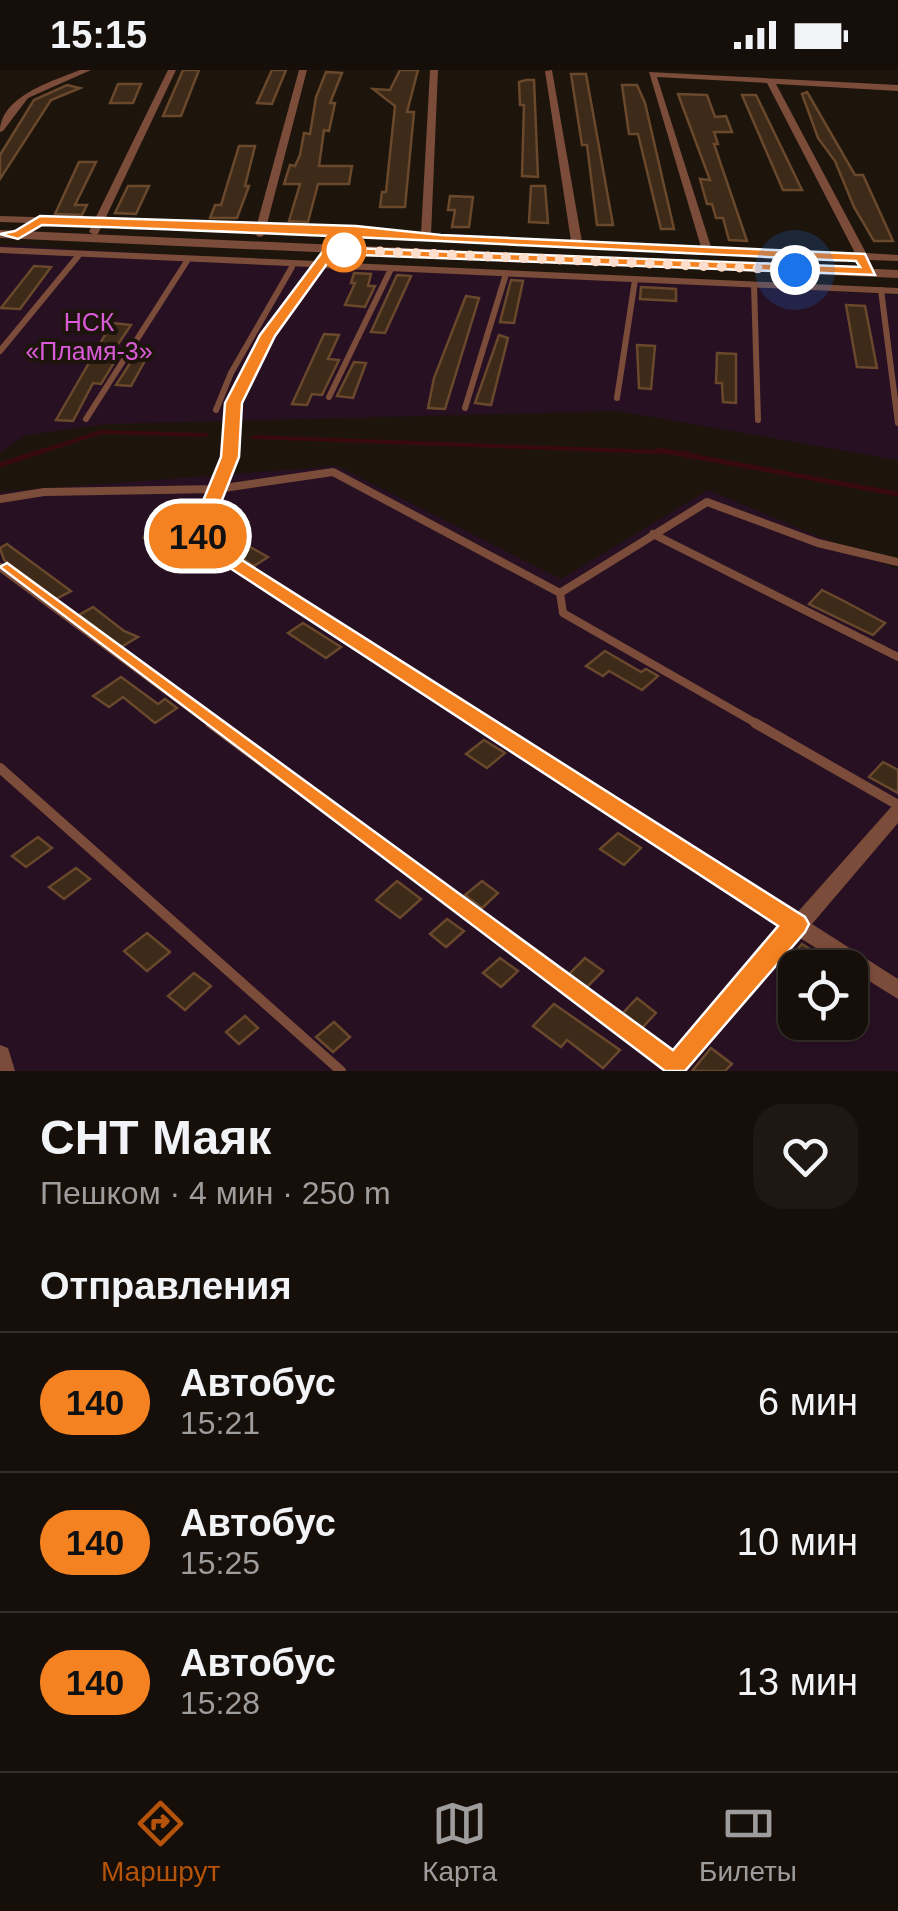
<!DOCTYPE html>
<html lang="ru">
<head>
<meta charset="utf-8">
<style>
	:root { --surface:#160f09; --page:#1f1812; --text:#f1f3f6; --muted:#9e9c9c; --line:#352f2a; --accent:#b45309 }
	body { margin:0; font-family:Helvetica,sans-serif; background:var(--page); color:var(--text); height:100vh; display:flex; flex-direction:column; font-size:38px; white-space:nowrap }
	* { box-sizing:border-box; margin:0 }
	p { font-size:32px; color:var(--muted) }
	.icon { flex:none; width:55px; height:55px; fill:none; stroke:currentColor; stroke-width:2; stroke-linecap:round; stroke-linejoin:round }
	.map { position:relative; height:1001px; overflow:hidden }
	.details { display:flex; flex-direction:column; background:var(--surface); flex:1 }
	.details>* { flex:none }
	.badge { padding:0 20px; border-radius:32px; font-size:35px; line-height:65px }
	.fabs { position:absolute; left:778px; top:880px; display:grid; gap:20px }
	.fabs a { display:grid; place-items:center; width:90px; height:90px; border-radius:20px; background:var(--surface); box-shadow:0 2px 8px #0004,0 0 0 2px var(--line); font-size:50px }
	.you { position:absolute; width:50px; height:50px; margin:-25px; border:8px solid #fff; border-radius:50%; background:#1a73e8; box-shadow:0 0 0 15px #1a73e833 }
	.map>.badge { position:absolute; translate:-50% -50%; box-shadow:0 0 0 5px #fff }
	h2 { padding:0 40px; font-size:38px; line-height:90px }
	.round { display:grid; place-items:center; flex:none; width:105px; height:105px; border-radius:30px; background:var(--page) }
	.head { display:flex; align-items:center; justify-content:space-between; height:170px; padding:0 40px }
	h1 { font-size:48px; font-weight:600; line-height:75px }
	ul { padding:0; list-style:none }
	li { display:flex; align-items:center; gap:30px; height:140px; padding:0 40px; border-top:2px solid var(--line) }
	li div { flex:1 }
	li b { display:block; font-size:38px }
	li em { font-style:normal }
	li .badge { min-width:110px; font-weight:700; text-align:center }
	.status { display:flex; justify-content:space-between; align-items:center; height:70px; padding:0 50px; background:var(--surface); direction:ltr }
	.status svg { height:28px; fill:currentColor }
	.tabs { display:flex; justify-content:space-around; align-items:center; height:140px; border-top:2px solid var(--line); background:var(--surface); font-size:28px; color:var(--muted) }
	.tabs a { display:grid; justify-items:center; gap:5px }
	.tabs .on { color:var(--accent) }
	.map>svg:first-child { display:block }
	.green { fill:#271022; fill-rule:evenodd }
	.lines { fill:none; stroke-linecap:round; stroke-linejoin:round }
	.stream-far1 { stroke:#380a0f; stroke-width:4 }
	.stream { stroke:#380a0f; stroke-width:5 }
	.building { fill:#3d2a19; stroke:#69482c; stroke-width:2.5 }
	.service-far3 { stroke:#7b4c39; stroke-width:5 }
	.service-far2 { stroke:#7b4c39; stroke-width:6 }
	.service-far1 { stroke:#7b4c39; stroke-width:8 }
	.service { stroke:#7b4c39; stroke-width:10 }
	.minor { fill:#7b4c39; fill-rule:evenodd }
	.tertiary { fill:#7b4c39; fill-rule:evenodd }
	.line { fill:#f58220; stroke:#fff; stroke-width:2.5 }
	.walk { stroke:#fdddcb; stroke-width:10; stroke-dasharray:0 18 }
	.stop-dot { fill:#fff; stroke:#f58220; stroke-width:5 }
	.labels { text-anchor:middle; stroke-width:8; stroke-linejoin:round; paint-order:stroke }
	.far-park-label { font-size:25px; fill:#d95bd8; stroke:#1d140c }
</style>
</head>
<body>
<div class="status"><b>15:15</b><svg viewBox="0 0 49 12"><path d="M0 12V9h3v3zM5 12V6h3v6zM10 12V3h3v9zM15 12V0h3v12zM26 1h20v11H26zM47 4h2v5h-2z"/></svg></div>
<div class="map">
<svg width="898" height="1001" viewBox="0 0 898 1001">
	<rect width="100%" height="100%" fill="#1d140c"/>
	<g class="green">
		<polygon points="0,175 898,225 898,390 618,341 106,354 26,365 0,383"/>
		<path d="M337 396 561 509 708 420 898 500V1001H0V422ZM795 898H850V952H795Z"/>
	</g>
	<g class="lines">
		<g class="stream-far1">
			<polyline points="253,367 688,383"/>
			<polyline points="37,383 101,362 206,365"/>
		</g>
		<g class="stream">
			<polyline points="659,380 898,424"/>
			<polyline points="0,395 45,380"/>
		</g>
	</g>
	<g class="building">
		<polygon points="183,0 199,0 181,46 163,46"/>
		<polygon points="272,0 286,0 272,34 257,33"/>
		<polygon points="400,0 418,0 407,42 414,42 405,137 380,137 382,122 386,122 395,36 373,19 390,20"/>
		<polygon points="326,2 342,3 330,33 335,33 329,61 324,60 319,96 352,96 349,114 318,114 308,152 289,151 300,114 284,114 290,95 295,96 300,85 304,63 310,64 316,27"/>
		<polygon points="571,4 586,4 613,155 597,155 587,75 582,75"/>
		<polygon points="526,10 534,10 538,107 522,106 524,35 520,35 519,12"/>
		<polygon points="118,14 141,14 133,33 110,33"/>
		<polygon points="67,15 80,18 51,30 0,109 0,85 34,30"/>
		<polygon points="622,15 637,15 645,33 674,159 661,159 638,64 629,64"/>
		<polygon points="807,22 855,105 863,105 893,171 874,171 854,137 835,91 818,68 802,24"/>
		<polygon points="678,24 707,25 715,47 726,46 732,62 714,62 718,74 714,74 747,171 729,170 723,148 716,148 712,134 707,134 700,109 710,110"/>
		<polygon points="742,25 756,25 802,120 783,120"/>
		<polygon points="239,76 255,76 245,116 249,116 237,148 210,148 215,135 221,135"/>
		<polygon points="79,92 96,92 75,135 87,135 82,145 55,144"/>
		<polygon points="128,116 149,116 136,144 115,143"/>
		<polygon points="531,116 545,116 548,153 529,152"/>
		<polygon points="450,126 473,127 469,157 452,157 455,140 448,140"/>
		<polygon points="34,196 51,197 20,239 1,238"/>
		<polygon points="354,203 371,204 368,216 375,216 365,237 345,235 355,213 351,213"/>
		<polygon points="397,205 411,206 385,263 371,262"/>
		<polygon points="511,210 523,211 514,253 500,252"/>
		<polygon points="641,217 676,219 676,231 640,229"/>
		<polygon points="466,226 479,228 445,339 428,338 434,308"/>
		<polygon points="846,235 865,236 877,298 857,297"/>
		<polygon points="112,253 131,255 112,283 120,283 101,314 93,313 73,351 56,350"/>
		<polygon points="324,264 339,265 328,289 339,290 322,325 312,324 307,335 292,334"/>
		<polygon points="499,265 508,268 491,335 475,333"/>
		<polygon points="637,275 655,276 651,319 639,318"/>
		<polygon points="717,283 736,284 736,333 723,332 722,313 716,313"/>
		<polygon points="136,284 148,285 131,316 116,315"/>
		<polygon points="354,292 366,293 353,328 337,326"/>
		<polygon points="158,460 191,480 195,478 211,488 191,501 144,468"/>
		<polygon points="223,461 252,478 268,487 254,496 211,468"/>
		<polygon points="7,474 71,521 56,529 4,490 0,478"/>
		<polygon points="822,520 842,530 885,553 873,565 809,534"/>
		<polygon points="93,537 124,561 138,567 121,577 79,545"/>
		<polygon points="303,553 341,577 326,588 288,563"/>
		<polygon points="605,581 641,602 646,599 658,606 642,620 609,601 603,606 586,596"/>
		<polygon points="121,607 158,634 165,629 177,638 155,653 123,627 109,637 93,626"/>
		<polygon points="484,670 505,683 487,698 466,684"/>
		<polygon points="883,692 898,700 898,723 869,707"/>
		<polygon points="618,763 641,778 624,795 600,779"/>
		<polygon points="38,767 52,778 26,797 12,786"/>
		<polygon points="76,798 90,809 64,829 49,817"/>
		<polygon points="397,811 421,829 400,848 376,830"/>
		<polygon points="482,811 498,823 482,838 465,825"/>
		<polygon points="447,849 464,861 446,877 430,864"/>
		<polygon points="147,863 170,882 147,901 124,881"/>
		<polygon points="802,874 840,898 796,898 787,892"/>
		<polygon points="500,888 518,901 501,917 483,903"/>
		<polygon points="585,888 603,901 587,917 569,904"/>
		<polygon points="194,903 211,916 185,940 168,926"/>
		<polygon points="637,928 656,943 640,960 621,945"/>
		<polygon points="554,934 620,980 603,998 567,970 561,977 533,956"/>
		<polygon points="245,946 258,958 239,974 226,962"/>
		<polygon points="334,952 350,967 333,982 316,967"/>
		<polygon points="711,978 732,994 725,1001 692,1001"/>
	</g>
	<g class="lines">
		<polyline class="service-far3" points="18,165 40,151"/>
		<g class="service-far2">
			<polyline points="754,215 758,350"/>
			<polyline points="881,220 898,353"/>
			<polyline points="0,281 79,185"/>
			<polyline points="329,327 391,199"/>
			<polyline points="617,328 635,210"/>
			<polyline points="465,338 506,204"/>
			<polyline points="216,340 231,303 292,197"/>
			<polyline points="86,349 187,191"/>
		</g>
		<g class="service-far1">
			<polyline points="0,429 44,422 217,419 333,402 560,523 563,543 759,655"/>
			<polyline points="653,464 898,587"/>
			<polyline points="0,497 213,655"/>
			<polyline points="560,523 707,432 818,473 898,492"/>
		</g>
		<g class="service">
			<polyline points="210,653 678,1001"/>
			<polyline points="755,653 898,735"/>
			<polyline points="0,698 341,1001"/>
		</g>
		<g class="minor">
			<path d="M80 0H91L28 28 3 61 0 62C0 26 53 11 80 0Z"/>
			<path d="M168 0H176L105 149 257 154 299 0H307L267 154 356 157 421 164 430 0H438L431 165 571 171 545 1 552 0 582 172 701 177 649 2 898 15V21L776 14 866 183 898 185V191L869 190 875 202 870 205 866 204 858 190 441 172 356 163 265 160 263 166 259 167 254 164 255 160 102 155 98 164 94 165 89 162 92 155 0 152V146L95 149ZM657 7 767 13 855 183 711 177Z"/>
			<polygon points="330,176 335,179 326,192 898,218 898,224 322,198 273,265 240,333 237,387 205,469 796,844 892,736 898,734 898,753 812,854 898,909 898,929 800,868 687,1001 662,1001 665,994 785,858 190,470 223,387 228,333 261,265 311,197 0,183 0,177 316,191 326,177"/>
			<polygon points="0,975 8,978 15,1001 0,1001"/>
		</g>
		<polygon class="tertiary" points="0,160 898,200 898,208 0,168"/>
	</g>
	<path class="line" d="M40 146 356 156 441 165 865 184 875 205 334 184 275 266 242 333 239 387 207 468 805 847 809 854 805 862 685 1001H665L0 497 7 493 673 980 778 856 187 470 221 387 225 333 260 265 326 177 860 197 856 191C584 179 314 163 42 155L18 169 0 164 15 161Z"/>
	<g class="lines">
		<polyline class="walk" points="344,180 795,200"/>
	</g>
	<circle class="stop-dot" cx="344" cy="180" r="20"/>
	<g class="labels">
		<g class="far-park-label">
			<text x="89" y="261">НСК<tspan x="89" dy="29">«Пламя-3»</tspan></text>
		</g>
	</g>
</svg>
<div class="fabs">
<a><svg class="icon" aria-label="locate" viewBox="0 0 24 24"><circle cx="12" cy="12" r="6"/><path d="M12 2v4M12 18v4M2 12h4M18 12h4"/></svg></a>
</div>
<div class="you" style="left:795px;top:200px"></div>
<b class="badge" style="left:198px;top:466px;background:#f58220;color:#111">140</b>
</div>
<section class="details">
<div class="head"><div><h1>СНТ Маяк</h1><p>Пешком · 4 мин · 250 m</p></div><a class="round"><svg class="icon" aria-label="heart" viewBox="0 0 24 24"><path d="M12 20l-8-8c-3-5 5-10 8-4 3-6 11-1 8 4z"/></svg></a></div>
<h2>Отправления</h2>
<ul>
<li><span class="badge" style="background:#f58220;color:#111">140</span><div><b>Автобус</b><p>15:21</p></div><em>6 мин</em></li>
<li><span class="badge" style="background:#f58220;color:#111">140</span><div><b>Автобус</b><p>15:25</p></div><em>10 мин</em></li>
<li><span class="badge" style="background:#f58220;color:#111">140</span><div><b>Автобус</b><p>15:28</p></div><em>13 мин</em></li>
</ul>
</section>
<nav class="tabs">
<a class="on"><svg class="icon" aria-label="directions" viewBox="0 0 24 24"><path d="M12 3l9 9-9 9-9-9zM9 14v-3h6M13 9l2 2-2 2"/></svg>Маршрут</a>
<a><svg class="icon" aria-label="map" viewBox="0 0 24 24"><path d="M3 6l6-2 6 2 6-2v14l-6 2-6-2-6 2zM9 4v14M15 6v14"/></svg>Карта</a>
<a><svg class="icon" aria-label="tickets" viewBox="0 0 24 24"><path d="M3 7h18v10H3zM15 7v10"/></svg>Билеты</a>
</nav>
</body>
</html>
